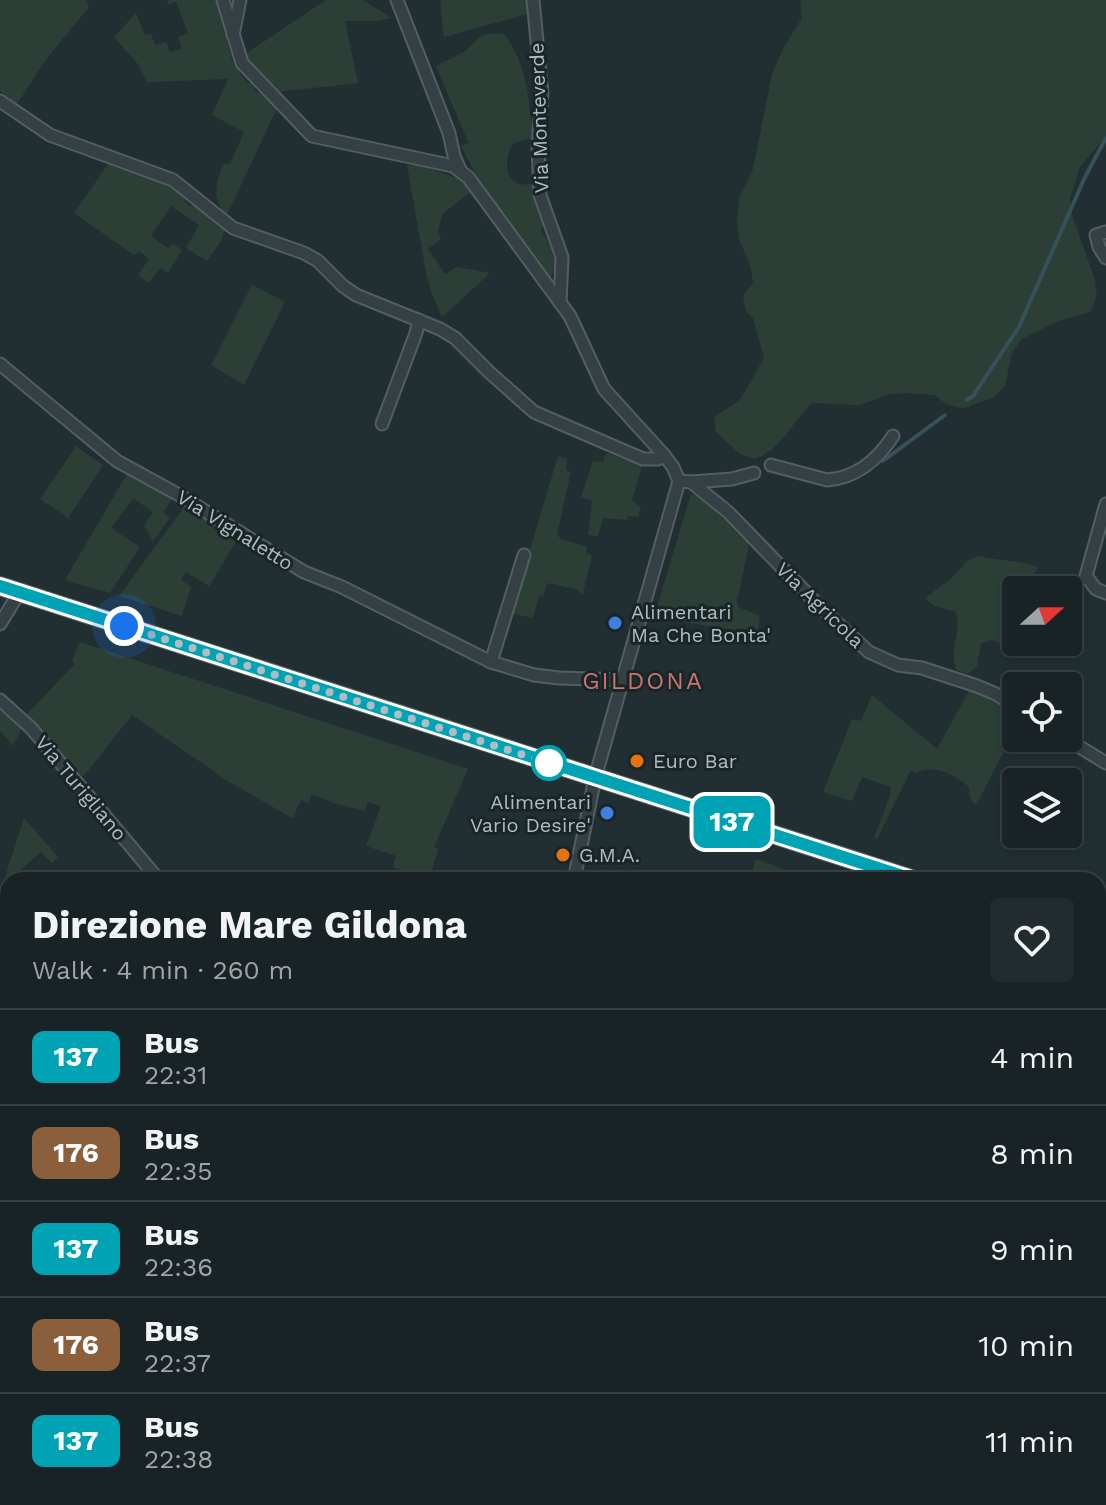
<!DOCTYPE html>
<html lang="en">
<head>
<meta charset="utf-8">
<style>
	:root { --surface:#192326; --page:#222b2e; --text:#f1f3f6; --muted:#9fa4a7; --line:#374043 }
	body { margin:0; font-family:"Work Sans",sans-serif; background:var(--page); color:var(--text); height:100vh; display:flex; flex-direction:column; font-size:30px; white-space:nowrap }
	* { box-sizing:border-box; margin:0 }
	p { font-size:26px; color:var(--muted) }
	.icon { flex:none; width:44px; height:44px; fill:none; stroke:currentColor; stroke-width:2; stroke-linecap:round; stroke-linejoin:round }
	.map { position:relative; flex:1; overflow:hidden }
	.side { position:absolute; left:0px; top:872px; width:1106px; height:634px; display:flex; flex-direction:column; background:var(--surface); border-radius:24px 24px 0 0; box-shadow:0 4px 12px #0003,0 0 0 2px var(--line) }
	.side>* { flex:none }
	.badge { padding:0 16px; border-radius:12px; font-size:28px; line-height:52px }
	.needle { width:52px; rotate:69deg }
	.buttons { position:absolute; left:1002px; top:576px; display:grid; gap:16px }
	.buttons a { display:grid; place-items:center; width:80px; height:80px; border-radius:8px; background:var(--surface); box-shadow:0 4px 12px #0003,0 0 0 2px var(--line); font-size:40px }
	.you { position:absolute; width:40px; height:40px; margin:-20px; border:6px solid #fff; border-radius:50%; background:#1a73e8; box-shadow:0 0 0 12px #1a73e833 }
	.map>.badge { position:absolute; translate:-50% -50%; box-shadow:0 0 0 4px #fff }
	.round { display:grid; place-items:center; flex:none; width:84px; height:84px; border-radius:8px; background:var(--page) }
	.head { display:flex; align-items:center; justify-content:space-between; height:136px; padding:0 32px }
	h1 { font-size:38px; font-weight:700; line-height:60px }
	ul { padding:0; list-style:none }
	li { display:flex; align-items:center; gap:24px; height:96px; padding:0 32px; border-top:2px solid var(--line) }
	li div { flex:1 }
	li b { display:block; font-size:30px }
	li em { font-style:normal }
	li .badge { min-width:88px; font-weight:700; text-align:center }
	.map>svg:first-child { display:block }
	.green { fill:#2c3f37 }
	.water { fill:#375158 }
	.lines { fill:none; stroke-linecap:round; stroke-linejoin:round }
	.stream { stroke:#375158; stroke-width:4 }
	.street-casing { stroke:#525e61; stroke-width:15 }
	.secondary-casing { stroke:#525e61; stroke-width:20 }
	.street { stroke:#344044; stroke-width:11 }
	.secondary { stroke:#435156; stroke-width:16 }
	.line-casing { stroke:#fff; stroke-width:18 }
	.line { stroke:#00a3b4; stroke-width:12 }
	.walk { stroke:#afbcc0; stroke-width:8; stroke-dasharray:0 14.4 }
	.shop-dot { fill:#3f7fe0; stroke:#1a2528; stroke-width:3 }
	.food-dot { fill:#e8710a; stroke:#1a2528; stroke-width:3 }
	.stop-dot { fill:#fff; stroke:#00a3b4; stroke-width:4 }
	.labels { text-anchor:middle; stroke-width:6; stroke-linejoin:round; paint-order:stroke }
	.street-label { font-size:20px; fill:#afbcc0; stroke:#1a2528 }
	.poi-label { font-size:20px; fill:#afbcc0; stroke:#1a2528; text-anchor:start }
	.quarter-label { font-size:24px; letter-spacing:2px; fill:#c7756e; stroke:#1a2528 }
</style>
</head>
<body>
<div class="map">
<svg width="1106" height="1505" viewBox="0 0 1106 1505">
	<rect width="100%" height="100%" fill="#212f33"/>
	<g class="green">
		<polygon points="0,0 86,0 89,7 47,58 17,104 0,91"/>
		<path d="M167 0H216L232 60 243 78 254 87V91L264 95 277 108 226 217C212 194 215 188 223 164H230L244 132 212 115 228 79 147 82 137 63 114 37 136 13 145 35 151 34 155 45 166 42 170 52 182 49 178 37 188 33 176 2 168 4Z"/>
		<polygon points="326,0 363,0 391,18 378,21 345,21 358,83 277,92 244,55"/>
		<polygon points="440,0 527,0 527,14 444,37"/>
		<path d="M800 0H1106V136L1080 167 1070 199 1072 215 1095 280 1097 296 1090 312 1058 321 1022 339 1012 352 1005 386 994 397 964 408 948 405 934 395 907 393 890 394 860 405 812 403C791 423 783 448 755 459L739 453 716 432 714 417 740 400 764 358 753 318 746 311 743 296 753 283 751 268 739 239 737 222 739 198 753 169 772 74 785 45 802 18Z"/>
		<path d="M498 33 504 34C524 60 528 89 531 120H536L533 138 514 143C505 151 503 180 519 184 523 185 528 184 533 184L535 204 544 225 541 230C549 244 561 261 550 279L481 184 461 146 474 140 468 142 436 66 464 52 482 35Z"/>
		<path d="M109 163C134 172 175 180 188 205L200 207 225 227 222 240 207 261 186 248 199 225 171 206 151 236 168 248 173 244 182 250 168 273 160 268 149 283 138 275 149 259 139 251 134 255 74 213Z"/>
		<polygon points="407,165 424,167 463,180 472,191 442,214 438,232 441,239 428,249 445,274 457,267 490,273 442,317 430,289 425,267"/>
		<polygon points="252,285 285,302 244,385 211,365"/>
		<polygon points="76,446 103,465 68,518 40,499"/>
		<polygon points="606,453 642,466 632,501 641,507 638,517 628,516 627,520 603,518 598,536 588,535 592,501 581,497 593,461 603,462"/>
		<polygon points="558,456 567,459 566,470 571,472 557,535 561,539 587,547 586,553 592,555 583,594 575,589 547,583 543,597 539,596 533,618 511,613"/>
		<polygon points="127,474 172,499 163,512 170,518 153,541 144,526 153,512 133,498 111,528 140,547 110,593 65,580"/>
		<polygon points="691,494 701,497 749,544 737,602 738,607 760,616 758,634 654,617"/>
		<polygon points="185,506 239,537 209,586 186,572 181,580 191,587 182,616 119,596"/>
		<path d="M979 556C999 561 1020 560 1038 567L1025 590H1016V642H1059L1037 651C1022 645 1007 647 992 640L981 643 977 667 967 674 956 670C949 646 962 633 956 612L934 606 925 598 953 577 968 560Z"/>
		<polygon points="80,642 468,769 434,847 438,849 429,880 408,880 409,875 393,867 396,856 366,846 381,806 368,802 364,811 334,803 312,794 308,803 301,800 293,817 290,817 228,781 132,715 83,777 27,714 74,665 72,660"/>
		<path d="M969 691 995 701 1016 715V728L976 805 971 800 968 786C954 774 934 764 916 773L911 770 877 839 874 838 890 795 891 787 862 777 852 801 823 792 852 719 861 721 872 695 937 749Z"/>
		<polygon points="0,711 5,712 23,725 13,746 0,731"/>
		<polygon points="24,818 58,857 52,863 41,852 2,886"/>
		<polygon points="756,859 785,870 782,880 750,880"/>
		<polygon points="1106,1055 1106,1186 1102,1187 1098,1183 1098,1058"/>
		<polygon points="335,1498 515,1498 516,1505 357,1505 336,1503"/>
	</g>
	<polygon class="water" points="8,1490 8,1498 288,1498 357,1505 0,1505 0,1491"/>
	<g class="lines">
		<g class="stream">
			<polyline points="967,400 973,396 1019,327 1085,177 1106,138"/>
			<polyline points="883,461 945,415"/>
			<polyline points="768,470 789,475"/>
		</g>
		<defs>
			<g id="street">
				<polyline points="223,0 242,63 312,136 453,166 468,177 570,316 604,389 664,455 673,467 679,481"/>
				<polyline points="397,0 449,133 454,156 461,172"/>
				<polyline points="533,0 542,93 538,146 540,195 562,257 560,303"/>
				<polyline points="233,35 240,0"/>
				<polyline points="0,101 50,135 173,180 233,228 304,253 318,261 343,286 356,295 440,329 455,338 489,372 534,412 643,459 658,459 664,455"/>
				<polyline points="1106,232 1096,235 1099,247 1106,258"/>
				<polyline points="0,364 117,461 179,495 304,572 342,587 491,662 534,675 559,678 625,680"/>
				<polyline points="382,424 416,333 419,320"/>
				<path d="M771 465 827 480C856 478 878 459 893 436"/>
				<polyline points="679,481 691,482 728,512 823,610 869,652 898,665 922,668 977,686 996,694 1016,707"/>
				<polyline points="691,482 732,479 754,473"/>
				<polyline points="1106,504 1086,576 1096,589 1106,593"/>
				<polyline points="0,624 19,593"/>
				<polyline points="491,662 524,555"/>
				<polyline points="0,700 31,728 159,880"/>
				<polyline points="1065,738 1106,763"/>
				<polyline points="574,880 595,778 679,481"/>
				<polyline points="1100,938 1106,905"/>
				<polyline points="1098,1053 1106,1050"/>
				<polyline points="0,1136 8,1139"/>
				<polyline points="1098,1200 1106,1202"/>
				<polyline points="1098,1348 1106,1318"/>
				<polyline points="1098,1417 1106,1419"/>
				<polyline points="0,1480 8,1479"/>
				<polyline points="1055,1505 1057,1498"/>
			</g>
			<g id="secondary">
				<polyline points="0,586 915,880"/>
				<polyline points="1098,938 1106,941"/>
			</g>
		</defs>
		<use href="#street" class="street-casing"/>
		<use href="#secondary" class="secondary-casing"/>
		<use href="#street" class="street"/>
		<use href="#secondary" class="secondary"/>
	</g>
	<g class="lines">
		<defs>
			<polyline id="line" points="0,586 915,880"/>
		</defs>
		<use href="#line" class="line-casing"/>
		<use href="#line" class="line"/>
		<polyline class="walk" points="124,626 561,767 549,763"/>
	</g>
	<g class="shop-dot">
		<circle cx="615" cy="623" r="8"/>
		<circle cx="607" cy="813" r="8"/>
	</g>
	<g class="food-dot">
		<circle cx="637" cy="761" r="8"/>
		<circle cx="563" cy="855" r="8"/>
	</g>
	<circle class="stop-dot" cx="549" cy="763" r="16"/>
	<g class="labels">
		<g class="street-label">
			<text transform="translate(539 118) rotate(-92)" y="7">Via Monteverde</text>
			<text transform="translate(235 530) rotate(32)" y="7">Via Vignaletto</text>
			<text transform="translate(820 605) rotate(44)" y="7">Via Agricola</text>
			<text transform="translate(81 788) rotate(50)" y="7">Via Turigliano</text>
		</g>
		<g class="poi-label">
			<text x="631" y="619">Alimentari<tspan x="631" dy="23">Ma Che Bonta'</tspan></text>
			<text x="653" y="768">Euro Bar</text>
			<text x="591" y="809" text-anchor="end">Alimentari<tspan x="591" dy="23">Vario Desire'</tspan></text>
			<text x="579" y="862">G.M.A.</text>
		</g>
		<g class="quarter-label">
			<text x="643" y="689">GILDONA</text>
		</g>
	</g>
</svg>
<div class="buttons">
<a><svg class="needle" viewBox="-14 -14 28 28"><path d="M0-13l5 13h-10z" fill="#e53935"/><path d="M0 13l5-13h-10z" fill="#9fa4a7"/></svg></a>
<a><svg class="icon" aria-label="locate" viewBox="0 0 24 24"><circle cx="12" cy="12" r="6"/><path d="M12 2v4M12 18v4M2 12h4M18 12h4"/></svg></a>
<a><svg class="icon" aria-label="layers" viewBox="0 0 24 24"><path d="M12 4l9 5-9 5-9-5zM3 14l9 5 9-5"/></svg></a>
</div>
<div class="you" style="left:124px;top:626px"></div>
<b class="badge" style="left:732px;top:822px;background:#00a3b4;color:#fff">137</b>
<section class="side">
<div class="head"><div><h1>Direzione Mare Gildona</h1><p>Walk · 4 min · 260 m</p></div><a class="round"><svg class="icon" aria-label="heart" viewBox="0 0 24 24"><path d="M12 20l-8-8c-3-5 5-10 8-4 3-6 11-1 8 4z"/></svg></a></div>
<ul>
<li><span class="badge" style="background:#00a3b4;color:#fff">137</span><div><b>Bus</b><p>22:31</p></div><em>4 min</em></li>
<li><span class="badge" style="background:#8b5e3c;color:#fff">176</span><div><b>Bus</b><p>22:35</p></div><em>8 min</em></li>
<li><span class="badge" style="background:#00a3b4;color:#fff">137</span><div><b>Bus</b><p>22:36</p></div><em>9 min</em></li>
<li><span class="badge" style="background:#8b5e3c;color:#fff">176</span><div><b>Bus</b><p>22:37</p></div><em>10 min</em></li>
<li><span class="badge" style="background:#00a3b4;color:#fff">137</span><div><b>Bus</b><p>22:38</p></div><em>11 min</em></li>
</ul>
</section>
</div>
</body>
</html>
